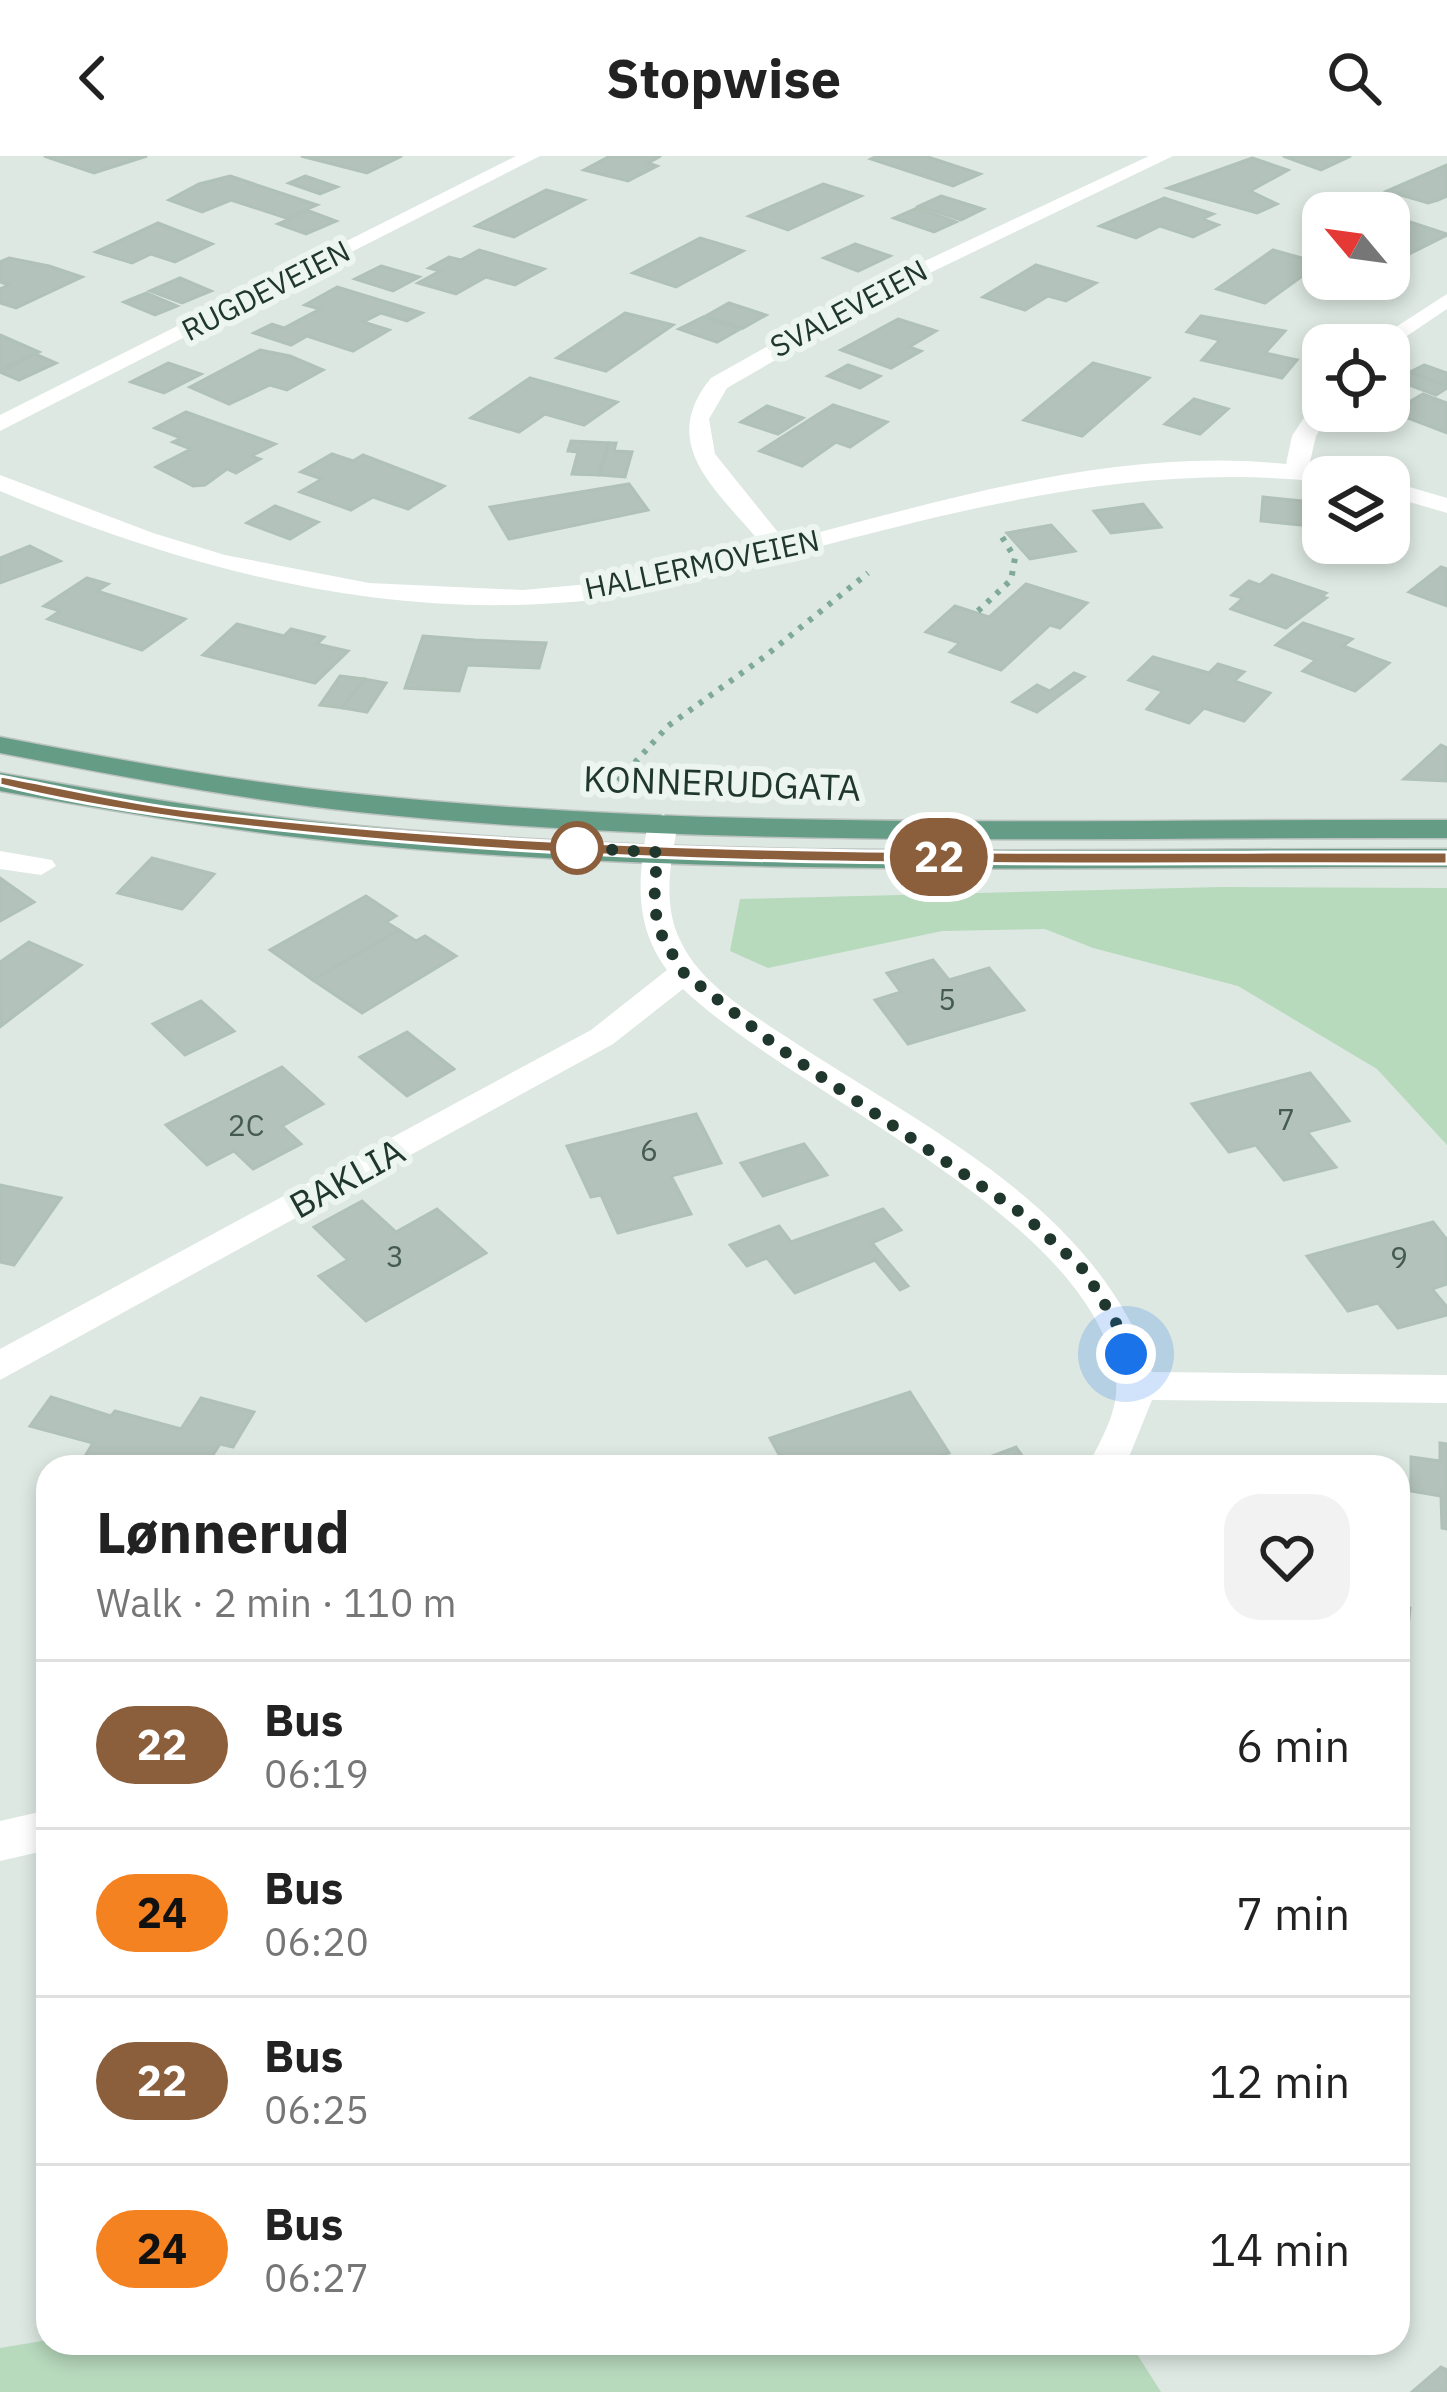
<!DOCTYPE html>
<html lang="en">
<head>
<meta charset="utf-8">
<style>
	:root { --surface:#fff; --page:#f2f2f2; --text:#222; --muted:#767676; --line:#e0e0e0 }
	body { margin:0; font-family:"IBM Plex Sans",sans-serif; background:var(--page); color:var(--text); height:100vh; display:flex; flex-direction:column; font-size:45px; white-space:nowrap }
	* { box-sizing:border-box; margin:0 }
	p { font-size:39px; color:var(--muted) }
	.icon { flex:none; width:66px; height:66px; fill:none; stroke:currentColor; stroke-width:2; stroke-linecap:round; stroke-linejoin:round }
	.map { position:relative; flex:1; overflow:hidden }
	.panel { position:absolute; left:36px; top:1299px; width:1374px; height:900px; display:flex; flex-direction:column; background:var(--surface); border-radius:36px; box-shadow:0 6px 18px #0003 }
	.panel>* { flex:none }
	.badge { padding:0 24px; border-radius:39px; font-size:42px; line-height:78px }
	.needle { width:78px; rotate:299deg }
	.tools { position:absolute; left:1302px; top:36px; display:grid; gap:24px }
	.tools a { display:grid; place-items:center; width:108px; height:108px; border-radius:24px; background:var(--surface); box-shadow:0 6px 18px #0003; font-size:60px }
	.you { position:absolute; width:60px; height:60px; margin:-30px; border:9px solid #fff; border-radius:50%; background:#1a73e8; box-shadow:0 0 0 18px #1a73e833 }
	.map>.badge { position:absolute; translate:-50% -50%; box-shadow:0 0 0 6px #fff }
	.round { display:grid; place-items:center; flex:none; width:126px; height:126px; border-radius:36px; background:var(--page) }
	.headline { display:flex; align-items:center; justify-content:space-between; height:204px; padding:0 60px }
	h1 { font-size:57px; font-weight:800; line-height:90px }
	ul { padding:0; list-style:none }
	li { display:flex; align-items:center; gap:36px; height:168px; padding:0 60px; border-top:3px solid var(--line) }
	li div { flex:1 }
	li b { display:block; font-size:45px }
	li em { font-style:normal }
	li .badge { min-width:132px; font-weight:700; text-align:center }
	header { display:flex; justify-content:space-between; align-items:center; height:156px; padding:0 60px; background:var(--surface); font-size:54px; font-weight:800 }
	.map>svg:first-child { display:block }
	.green { fill:#b7d9bc }
	.building { fill:#b3c3bb; stroke:#b0c1b8; stroke-width:3 }
	.lines { fill:none; stroke-linecap:round; stroke-linejoin:round }
	.major-casing { stroke:#bcc3c0; stroke-width:3 }
	.path { stroke:#7faa97; stroke-width:6; stroke-dasharray:4.5 8; stroke-linecap:butt }
	.minor { fill:#fff; fill-rule:evenodd }
	.major { fill:#649c86; fill-rule:evenodd }
	.line { fill:#8b5e3c; stroke:#fff; stroke-width:3 }
	.walk { stroke:#20372e; stroke-width:12; stroke-dasharray:0 21.6 }
	.stop-dot { fill:#fff; stroke:#8b5e3c; stroke-width:6 }
	.labels { text-anchor:middle; stroke-width:12; stroke-linejoin:round; paint-order:stroke }
	.far-street-label { font-size:30px; fill:#20372e; stroke:#edf5f0 }
	.number-label { font-size:30px; fill:#455a51 }
	.street-label { font-size:36px; fill:#20372e; stroke:#edf5f0 }
</style>
</head>
<body>
<header><svg class="icon" aria-label="back" viewBox="0 0 24 24"><path d="M15 5l-7 7 7 7"/></svg>Stopwise<svg class="icon" aria-label="search" viewBox="0 0 24 24"><circle cx="10" cy="10" r="6"/><path d="M15 15l6 6"/></svg></header>
<div class="map">
<svg width="1447" height="2236" viewBox="0 0 1447 2236">
	<rect width="100%" height="100%" fill="#dde8e2"/>
	<g class="green">
		<polygon points="1221,731 1447,732 1447,989 1377,913 1238,830 1093,792 1045,773 942,775 768,812 730,795 740,743"/>
		<polygon points="48,2184 1130,2187 1161,2236 0,2236 0,2192"/>
	</g>
	<g class="building">
		<polygon points="44,0 147,0 94,17"/>
		<polygon points="301,0 402,0 367,17"/>
		<polygon points="610,0 661,0 648,7 657,10 628,25 584,14"/>
		<polygon points="877,0 925,0 980,18 953,30 871,3"/>
		<polygon points="1283,0 1351,0 1321,14"/>
		<polygon points="1252,2 1288,14 1250,35 1277,48 1257,57 1168,32"/>
		<polygon points="1447,9 1447,40 1438,44 1428,47 1387,35"/>
		<polygon points="230,20 317,49 286,62 231,44 202,56 169,44 199,28"/>
		<polygon points="305,20 337,31 320,38 289,27"/>
		<polygon points="823,28 861,40 788,74 749,60"/>
		<polygon points="546,34 584,44 514,81 476,70"/>
		<polygon points="941,40 983,53 961,64 919,50"/>
		<polygon points="1164,42 1213,58 1202,63 1218,69 1193,81 1160,70 1136,82 1100,70"/>
		<polygon points="917,52 956,66 934,76 894,62"/>
		<polygon points="309,55 336,65 306,78 278,68"/>
		<polygon points="1398,62 1447,78 1447,79 1403,101 1389,96 1389,66"/>
		<polygon points="158,67 212,88 175,106 151,98 132,107 96,96"/>
		<polygon points="700,82 743,95 676,131 633,117"/>
		<polygon points="855,88 890,100 858,115 824,102"/>
		<polygon points="479,94 544,113 515,129 486,121 456,138 418,127 440,115 429,112 449,101 461,104"/>
		<polygon points="1273,94 1320,107 1265,147 1217,133"/>
		<polygon points="9,102 49,110 82,121 16,152 0,147 0,133 9,129 0,126 0,106"/>
		<polygon points="1036,109 1096,127 1066,145 1048,140 1025,154 983,141"/>
		<polygon points="381,110 419,121 393,135 355,123"/>
		<polygon points="180,122 211,135 182,147 150,135"/>
		<polygon points="337,131 422,157 407,165 381,157 363,166 389,174 353,195 307,180 291,189 254,177 272,168 284,172 320,153 305,149"/>
		<polygon points="146,137 177,150 155,159 124,146"/>
		<polygon points="729,147 766,159 743,172 706,160"/>
		<polygon points="625,157 673,169 606,215 557,202"/>
		<polygon points="1201,160 1285,175 1265,197 1297,204 1282,222 1202,204 1220,184 1187,176"/>
		<polygon points="703,161 740,173 717,186 679,173"/>
		<polygon points="898,163 936,175 909,191 921,195 891,212 841,194"/>
		<polygon points="0,179 39,196 0,213"/>
		<polygon points="260,194 290,200 323,214 287,234 270,229 229,248 190,231"/>
		<polygon points="35,198 56,207 19,224 0,216"/>
		<polygon points="168,207 201,218 164,237 131,226"/>
		<polygon points="1093,207 1149,222 1082,280 1024,264"/>
		<polygon points="848,209 880,220 860,232 828,220"/>
		<polygon points="1424,209 1447,217 1447,230 1410,216"/>
		<polygon points="1410,216 1447,230 1447,232 1436,239 1396,224"/>
		<polygon points="530,222 617,246 584,269 545,258 519,276 471,262"/>
		<polygon points="1423,238 1447,247 1447,277 1392,256"/>
		<polygon points="1194,243 1228,253 1200,278 1165,268"/>
		<polygon points="833,249 887,266 850,291 836,286 802,310 760,295"/>
		<polygon points="767,250 803,262 778,278 741,266"/>
		<polygon points="186,256 275,288 251,300 260,303 236,317 227,313 205,329 193,330 156,311 191,293 173,286 181,282 155,272"/>
		<polygon points="571,285 609,287 599,319 572,318 578,296 568,295"/>
		<polygon points="609,287 616,287 614,295 632,296 625,321 599,319"/>
		<polygon points="332,298 353,305 363,299 444,330 408,353 373,341 351,354 300,336 322,323 301,316"/>
		<polygon points="629,328 648,354 509,383 490,351"/>
		<polygon points="1263,341 1323,347 1323,371 1261,365"/>
		<polygon points="1143,348 1161,371 1111,377 1094,355"/>
		<polygon points="275,350 318,366 290,383 247,367"/>
		<polygon points="1051,369 1075,395 1030,403 1007,377"/>
		<polygon points="30,390 60,405 0,427 0,402"/>
		<polygon points="1441,411 1447,413 1447,450 1409,436"/>
		<polygon points="1272,419 1326,437 1321,441 1326,442 1286,472 1231,453 1243,442 1232,439 1249,425 1260,429"/>
		<polygon points="87,422 108,428 97,435 185,463 142,494 48,463 60,455 44,450"/>
		<polygon points="1026,428 1087,447 1060,472 1050,469 1001,514 950,496 960,487 926,476 955,450 989,461"/>
		<polygon points="1303,467 1352,483 1343,490 1389,507 1355,535 1303,515 1316,504 1276,489"/>
		<polygon points="237,468 284,480 291,473 324,481 317,488 348,495 315,527 203,499"/>
		<polygon points="423,480 475,484 546,487 539,512 467,509 459,535 405,532"/>
		<polygon points="1153,501 1209,517 1218,508 1244,516 1234,525 1270,537 1244,565 1204,552 1189,567 1147,553 1163,535 1129,524"/>
		<polygon points="1074,517 1084,521 1037,556 1013,546 1037,529 1050,535"/>
		<polygon points="340,520 364,523 343,552 320,549"/>
		<polygon points="364,523 386,527 367,556 343,552"/>
		<polygon points="1441,589 1447,592 1447,625 1404,623"/>
		<polygon points="152,702 214,718 182,753 118,737"/>
		<polygon points="0,722 34,746 0,765"/>
		<polygon points="366,740 396,760 386,766 399,774 313,824 270,794"/>
		<polygon points="399,774 416,785 425,780 456,800 362,857 313,824"/>
		<polygon points="29,786 81,809 1,870 0,806"/>
		<polygon points="933,804 949,824 989,812 1024,854 908,888 875,844 901,836 887,817"/>
		<polygon points="201,845 234,875 185,899 153,868"/>
		<polygon points="407,876 454,913 407,940 360,901"/>
		<polygon points="282,911 323,948 282,970 301,988 253,1013 234,995 207,1009 166,969"/>
		<polygon points="1310,917 1349,965 1307,976 1336,1011 1284,1024 1256,989 1229,996 1192,948"/>
		<polygon points="696,958 721,1007 671,1020 691,1058 618,1077 601,1039 591,1041 567,990"/>
		<polygon points="804,988 827,1019 763,1040 741,1007"/>
		<polygon points="0,1029 61,1042 14,1109 0,1106"/>
		<polygon points="362,1045 396,1076 437,1053 486,1097 366,1165 319,1120 348,1104 314,1071"/>
		<polygon points="883,1053 901,1074 872,1087 908,1130 900,1134 875,1104 795,1137 767,1102 747,1110 730,1089 779,1070 791,1086"/>
		<polygon points="1433,1066 1447,1084 1447,1128 1432,1133 1447,1151 1447,1159 1398,1172 1378,1147 1348,1155 1307,1100"/>
		<polygon points="910,1236 949,1297 907,1311 786,1311 770,1282"/>
		<polygon points="51,1241 111,1260 115,1255 181,1273 201,1242 254,1256 233,1291 220,1288 205,1311 104,1311 82,1305 93,1287 30,1270"/>
		<polygon points="1440,1287 1447,1288 1447,1373 1442,1372 1441,1340 1411,1335 1411,1301 1440,1305"/>
		<polygon points="1016,1291 1030,1311 963,1311"/>
		<polygon points="1398,1449 1410,1452 1404,1512 1398,1511"/>
		<polygon points="1441,2211 1447,2214 1447,2236 1412,2236"/>
	</g>
	<g class="lines">
		<defs>
			<g id="major">
				<path d="M0 581C119 604 238 626 358 638 719 676 1085 663 1447 664V682C1085 681 719 694 358 656 238 643 119 620 0 597Z"/>
				<path d="M0 617C119 638 238 659 359 670 720 705 1085 692 1447 693V711C1085 710 720 723 359 688 238 676 119 656 0 635Z"/>
			</g>
		</defs>
		<use href="#major" class="major-casing"/>
		<g class="path">
			<polyline points="978,455 1011,424 1015,402 1002,381"/>
			<polyline points="618,625 668,570 764,501 868,417"/>
		</g>
		<g class="minor">
			<polygon points="516,0 540,0 0,275 0,259"/>
			<path d="M1149 0H1173L909 127 727 232 709 263 715 298 785 385C947 344 1116 290 1286 308L1292 280 1315 245 1323 243V255H1331L1316 280 1309 310 1341 314 1353 321H1323V326C1141 306 970 351 795 397 732 414 667 434 601 443 392 468 191 415 0 335V319L153 377 225 399 369 427 523 434 600 427 763 390C720 336 655 290 711 222L895 119Z"/>
			<polygon points="1447,138 1447,153 1389,192 1368,189"/>
			<polygon points="1389,325 1447,342 1447,357 1389,340"/>
			<path d="M663 658 678 667C671 705 662 747 680 784 700 828 749 856 788 882 925 973 1095 1049 1152 1216L1447 1219V1247L1152 1244 1125 1311H1087C1100 1286 1119 1255 1116 1225 1099 1064 793 938 683 833L613 888 0 1224V1193L591 874 667 814C633 768 638 721 648 667Z"/>
			<polygon points="0,695 52,704 56,710 41,719 0,713"/>
			<polygon points="48,1654 48,1694 0,1705 0,1665"/>
		</g>
		<use href="#major" class="major"/>
	</g>
	<path class="line" d="M0 620C62 631 125 647 187 654 605 706 1027 695 1447 696V708C1088 706 727 716 370 683 243 671 118 658 0 629Z"/>
	<g class="lines">
		<polyline class="walk" points="577,692 573,692 657,696 654,751 663,783 684,817 779,892 1024,1059 1085,1115 1116,1167 1126,1198"/>
	</g>
	<circle class="stop-dot" cx="577" cy="692" r="24"/>
	<g class="labels">
		<g class="far-street-label">
			<text transform="translate(266 135) rotate(-27)" y="10">RUGDEVEIEN</text>
			<text transform="translate(849 153) rotate(-28)" y="10">SVALEVEIEN</text>
			<text transform="translate(702 409) rotate(-12)" y="10">HALLERMOVEIEN</text>
		</g>
		<g class="number-label">
			<text x="947" y="854">5</text>
			<text x="1286" y="974">7</text>
			<text x="246" y="980">2C</text>
			<text x="649" y="1005">6</text>
			<text x="395" y="1111">3</text>
			<text x="1399" y="1112">9</text>
		</g>
		<g class="street-label">
			<text transform="translate(722 627) rotate(2)" y="13">KONNERUDGATA</text>
			<text transform="translate(347 1022) rotate(-29)" y="13">BAKLIA</text>
		</g>
	</g>
</svg>
<div class="tools">
<a><svg class="needle" viewBox="-14 -14 28 28"><path d="M0-13l5 13h-10z" fill="#e53935"/><path d="M0 13l5-13h-10z" fill="#767676"/></svg></a>
<a><svg class="icon" aria-label="locate" viewBox="0 0 24 24"><circle cx="12" cy="12" r="6"/><path d="M12 2v4M12 18v4M2 12h4M18 12h4"/></svg></a>
<a><svg class="icon" aria-label="layers" viewBox="0 0 24 24"><path d="M12 4l9 5-9 5-9-5zM3 14l9 5 9-5"/></svg></a>
</div>
<div class="you" style="left:1126px;top:1198px"></div>
<b class="badge" style="left:939px;top:701px;background:#8b5e3c;color:#fff">22</b>
<section class="panel">
<div class="headline"><div><h1>Lønnerud</h1><p>Walk · 2 min · 110 m</p></div><a class="round"><svg class="icon" aria-label="heart" viewBox="0 0 24 24"><path d="M12 20l-8-8c-3-5 5-10 8-4 3-6 11-1 8 4z"/></svg></a></div>
<ul>
<li><span class="badge" style="background:#8b5e3c;color:#fff">22</span><div><b>Bus</b><p>06:19</p></div><em>6 min</em></li>
<li><span class="badge" style="background:#f58220;color:#111">24</span><div><b>Bus</b><p>06:20</p></div><em>7 min</em></li>
<li><span class="badge" style="background:#8b5e3c;color:#fff">22</span><div><b>Bus</b><p>06:25</p></div><em>12 min</em></li>
<li><span class="badge" style="background:#f58220;color:#111">24</span><div><b>Bus</b><p>06:27</p></div><em>14 min</em></li>
</ul>
</section>
</div>
</body>
</html>
